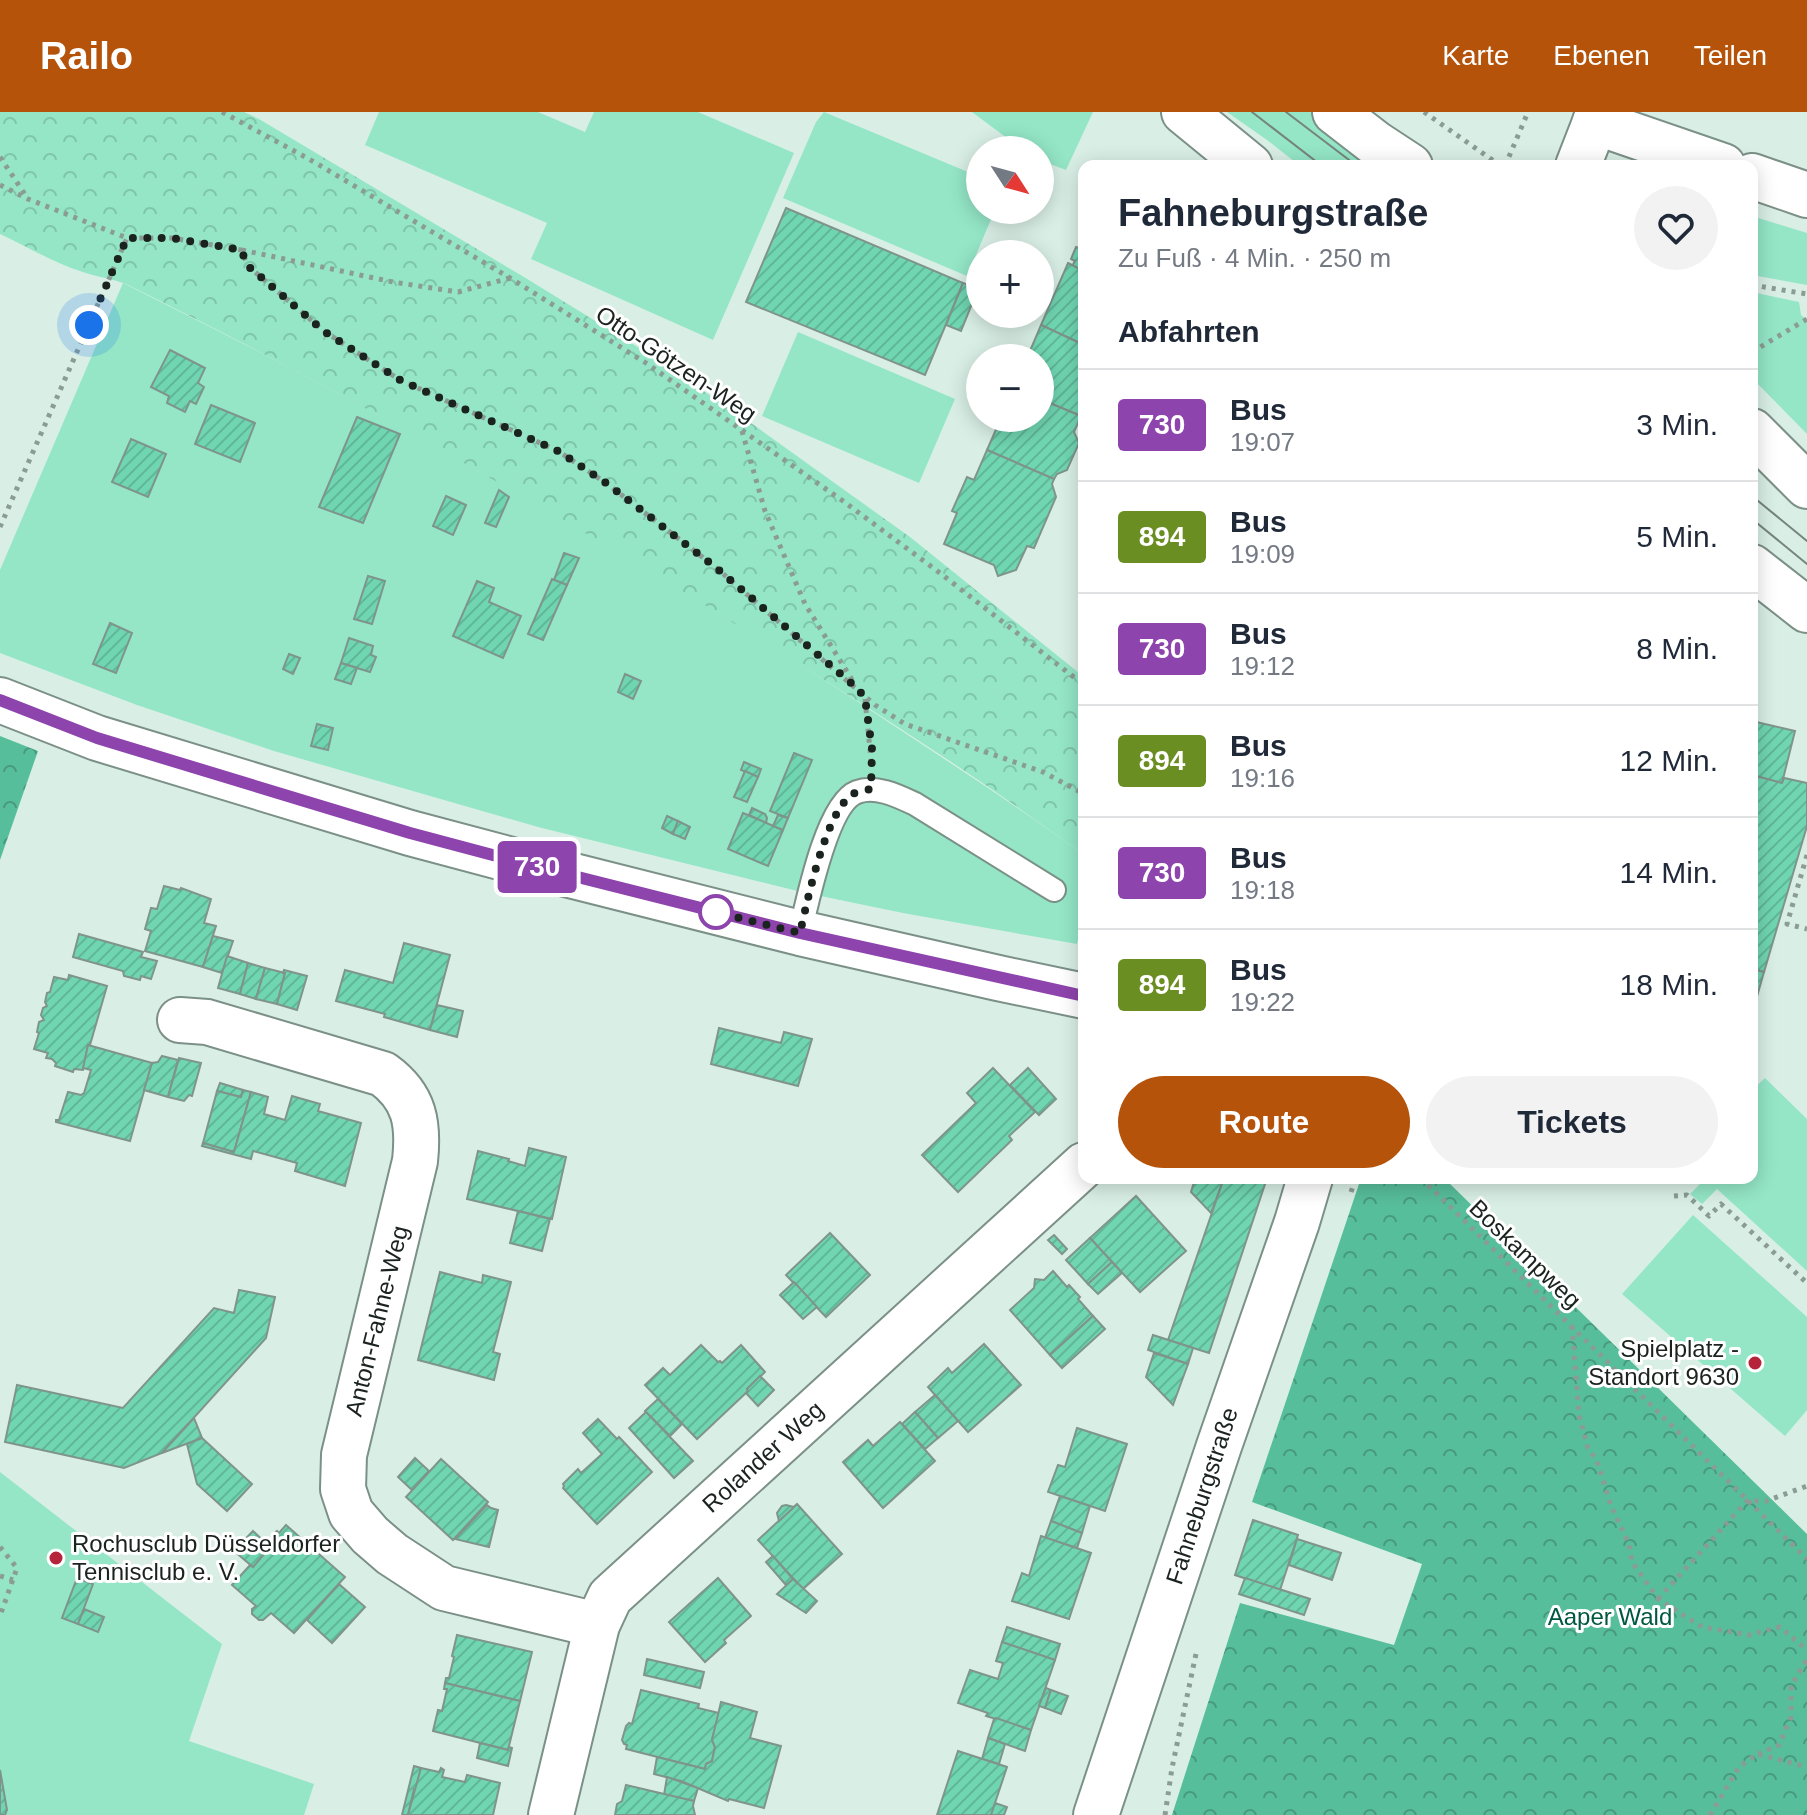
<!DOCTYPE html>
<html lang="de">
<head>
<meta charset="utf-8">
<style>
	:root { --surface:#fff; --page:#f2f2f3; --text:#1f2937; --muted:#747a83; --line:#e0e1e3; --accent:#b45309 }
	body { margin:0; font-family:Arial,sans-serif; background:var(--page); color:var(--text); height:100vh; display:flex; flex-direction:column; font-size:30px; white-space:nowrap }
	* { box-sizing:border-box; margin:0 }
	p { font-size:26px; color:var(--muted) }
	.icon { flex:none; width:44px; height:44px; fill:none; stroke:currentColor; stroke-width:2; stroke-linecap:round; stroke-linejoin:round }
	.map { position:relative; flex:1; overflow:hidden }
	.panel { position:absolute; left:1078px; top:48px; width:680px; height:1024px; display:flex; flex-direction:column; background:var(--surface); border-radius:16px; box-shadow:0 4px 20px #0003 }
	.panel>* { flex:none }
	.badge { padding:0 16px; border-radius:6px; font-size:28px; line-height:52px }
	.needle { width:52px; rotate:126deg }
	.controls { position:absolute; left:966px; top:24px; display:grid; gap:16px }
	.controls a { display:grid; place-items:center; width:88px; height:88px; border-radius:50%; background:var(--surface); box-shadow:0 4px 20px #0003; font-size:40px }
	.you { position:absolute; width:40px; height:40px; margin:-20px; border:6px solid #fff; border-radius:50%; background:#1a73e8; box-shadow:0 0 0 12px #1a73e833 }
	.map>.badge { position:absolute; translate:-50% -50%; box-shadow:0 0 0 4px #fff }
	h2 { padding:0 40px; font-size:30px; line-height:72px }
	.round { display:grid; place-items:center; flex:none; width:84px; height:84px; border-radius:42px; background:var(--page) }
	.head { display:flex; align-items:center; justify-content:space-between; height:136px; padding:0 40px }
	h1 { font-size:38px; font-weight:700; line-height:60px }
	.cta { display:flex; gap:16px; margin-top:auto; padding:16px 40px }
	.cta a { flex:1; height:92px; border-radius:48px; background:var(--accent); color:#fff; font-size:32px; font-weight:700; line-height:92px; text-align:center }
	.cta a+a { background:var(--page); color:var(--text) }
	ul { padding:0; list-style:none }
	li { display:flex; align-items:center; gap:24px; height:112px; padding:0 40px; border-top:2px solid var(--line) }
	li div { flex:1 }
	li b { display:block; font-size:30px }
	li em { font-style:normal }
	li .badge { min-width:88px; font-weight:700; text-align:center }
	header { display:flex; align-items:center; gap:48px; box-sizing:border-box; height:112px; padding:0 40px; background:var(--accent); color:#fff }
	header strong { font-size:38px }
	nav { display:flex; gap:44px; margin-inline-start:auto; font-size:28px }
	.map>svg:first-child { display:block }
	.green { fill:#94e6c7 }
	.forest { fill:url(#forest-crowns) }
	.park { fill:url(#park-crowns) }
	.building { fill:url(#building-hatch); stroke:#7f948c; stroke-width:2 }
	.lines { fill:none; stroke-linecap:round; stroke-linejoin:round }
	.lane-casing { stroke:#7b9087; stroke-width:26 }
	.street-casing { stroke:#7b9087; stroke-width:48 }
	.secondary-casing { stroke:#7b9087; stroke-width:48 }
	.path { stroke:#8b9c95; stroke-width:5; stroke-dasharray:4 6; stroke-linecap:butt }
	.lane { stroke:#fff; stroke-width:22 }
	.street { stroke:#fff; stroke-width:44 }
	.secondary { stroke:#fff; stroke-width:44 }
	.tram { stroke:#76847e; stroke-width:2 }
	.line-casing { stroke:#fff; stroke-width:18 }
	.line { stroke:#8e44ad; stroke-width:12 }
	.walk { stroke:#1b231f; stroke-width:8; stroke-dasharray:0 14.4 }
	.stop-dot { fill:#fff; stroke:#8e44ad; stroke-width:4 }
	.poi-dot { fill:#b6243b; stroke:#fff; stroke-width:3 }
	.labels { text-anchor:middle; stroke-width:6; stroke-linejoin:round; paint-order:stroke }
	.street-label { font-size:24px; fill:#1b231f; stroke:#fff }
	.poi-label { font-size:24px; fill:#1b231f; stroke:#fff; text-anchor:end }
	.park-label { font-size:24px; fill:#005842; stroke:#fff }
</style>
</head>
<body>
<header>
<strong>Railo</strong>
<nav><a>Karte</a><a>Ebenen</a><a>Teilen</a></nav>
</header>
<div class="map">
<svg width="1807" height="1703" viewBox="0 0 1807 1703">
	<defs>
		<pattern id="forest-crowns" width="20" height="18" patternUnits="userSpaceOnUse" patternTransform="scale(2)"><rect width="20" height="18" fill="#57be9b"/><path d="M2 6a3 3 0 1 1 6 0M12 15a3 3 0 1 1 6 0" fill="none" stroke="#479a7e"/></pattern>
		<pattern id="park-crowns" width="20" height="18" patternUnits="userSpaceOnUse" patternTransform="scale(2)"><rect width="20" height="18" fill="#94e6c7"/><path d="M2 6a3 3 0 1 1 6 0M12 15a3 3 0 1 1 6 0" fill="none" stroke="#7fc5aa"/></pattern>
		<pattern id="building-hatch" width="6" height="6" patternUnits="userSpaceOnUse" patternTransform="scale(2)"><rect width="6" height="6" fill="#70d6b2"/><path d="M-1 1l2-2M0 6l6-6M5 7l2-2" fill="none" stroke="#60b799"/></pattern>
	</defs>
	<rect width="100%" height="100%" fill="#d9efe6"/>
	<g class="green">
		<polygon points="379,0 538,0 585,20 594,0 698,0 794,41 713,228 531,147 547,111 365,33"/>
		<polygon points="824,0 980,65 980,98 995,98 967,164 783,86 816,10"/>
		<polygon points="972,0 1093,0 1066,58 1040,48 1040,38 1023,38"/>
		<polygon points="1227,0 1310,0 1385,54 1300,54 1267,28"/>
		<polygon points="1752,104 1807,121 1807,173 1752,163"/>
		<path d="M123 171C188 204 253 236 317 270 516 376 711 492 899 617 961 658 1024 699 1084 743V797L1077 832 903 801 806 781 538 715 274 639 137 593 0 541V458Z"/>
		<polygon points="1752,180 1799,190 1801,203 1807,208 1807,322 1752,266"/>
		<polygon points="798,220 955,287 919,371 762,304"/>
		<polygon points="1765,966 1807,1007 1807,1159 1717,1077 1702,1092 1690,1082 1706,1066 1752,1066 1752,978"/>
		<polygon points="1693,1103 1807,1205 1807,1298 1785,1324 1622,1182"/>
		<polygon points="0,1360 222,1532 189,1629 314,1672 304,1703 0,1703"/>
	</g>
	<g class="forest">
		<polygon points="0,624 38,639 0,748"/>
		<polygon points="1361,1066 1444,1066 1807,1422 1807,1703 1172,1703 1240,1491 1394,1533 1422,1452 1252,1390"/>
	</g>
	<path class="park" d="M0 0H244L259 7 524 165 636 234 744 306 910 425 1084 565V743C988 672 887 607 786 544 573 409 354 285 128 173 113 166 95 165 80 159 52 150 26 134 0 122Z"/>
	<g class="building">
		<polygon points="1040,57 1051,60 1040,93"/>
		<polygon points="786,96 963,171 925,263 746,190"/>
		<polygon points="1076,135 1084,138 1084,159 1072,154 1075,149 1071,147"/>
		<polygon points="1068,151 1084,159 1084,233 1041,213"/>
		<polygon points="963,171 978,177 961,219 946,213"/>
		<polygon points="1041,213 1084,233 1084,298 1081,304 1040,287 1040,246 1027,246"/>
		<polygon points="170,238 205,256 198,271 204,275 196,292 190,289 185,300 167,291 169,284 151,275"/>
		<polygon points="1040,287 1081,304 1074,320 1079,331 1067,358 1057,362 1054,367 987,338 1001,306 1040,306"/>
		<polygon points="211,293 255,311 240,350 195,332"/>
		<polygon points="357,305 400,322 363,411 319,395"/>
		<polygon points="131,327 166,342 148,385 112,370"/>
		<polygon points="987,338 1054,367 1052,372 1056,385 1034,436 1027,434 1016,458 998,464 994,453 944,432 957,401 952,399 967,365 974,368"/>
		<polygon points="499,378 509,385 496,415 485,411"/>
		<polygon points="446,384 466,393 453,423 433,414"/>
		<polygon points="564,441 579,446 567,473 554,468"/>
		<polygon points="368,464 385,469 372,512 354,507"/>
		<polygon points="552,467 567,473 543,528 528,522"/>
		<polygon points="477,469 494,476 489,490 521,504 503,546 453,524"/>
		<polygon points="110,511 132,521 116,561 93,552"/>
		<polygon points="349,526 373,534 371,543 376,545 370,560 341,551"/>
		<polygon points="289,542 300,546 293,562 283,557"/>
		<polygon points="341,551 357,556 351,572 335,567"/>
		<polygon points="625,562 641,569 633,587 618,580"/>
		<polygon points="1752,609 1795,619 1782,671 1752,663"/>
		<polygon points="317,612 333,616 328,638 311,634"/>
		<polygon points="794,641 812,648 788,706 770,699"/>
		<polygon points="744,650 761,657 758,665 741,658"/>
		<polygon points="745,659 758,665 747,690 734,685"/>
		<polygon points="1752,663 1782,671 1784,666 1807,671 1807,714 1764,860 1752,857"/>
		<polygon points="752,696 765,702 767,706 766,711 749,703"/>
		<polygon points="743,701 783,718 768,754 728,737"/>
		<polygon points="778,703 788,706 783,718 773,714"/>
		<polygon points="667,704 678,709 673,722 662,716"/>
		<polygon points="678,709 690,715 685,727 673,722"/>
		<polygon points="164,774 180,778 181,776 211,787 204,811 216,814 203,855 145,839 151,819 145,817 151,796 157,797"/>
		<polygon points="79,822 143,840 141,845 157,849 151,867 141,864 140,868 124,864 123,859 73,845"/>
		<polygon points="213,824 233,829 222,861 203,855"/>
		<polygon points="404,831 450,843 430,918 384,905 385,902 336,889 345,858 393,871"/>
		<polygon points="227,844 248,851 240,882 218,876"/>
		<polygon points="248,851 265,856 256,887 240,882"/>
		<polygon points="265,856 285,861 277,892 256,887"/>
		<polygon points="1752,857 1764,860 1752,902"/>
		<polygon points="284,858 307,864 297,898 277,892 285,861 283,861"/>
		<polygon points="69,863 107,874 90,933 88,933 83,958 74,957 73,960 55,954 56,951 52,947 46,946 48,941 34,937 39,921 37,920 39,910 44,908 41,903 43,896 47,894 45,890 47,881 50,880 54,865 68,868"/>
		<polygon points="437,893 463,899 457,925 430,918"/>
		<polygon points="719,916 781,931 784,920 812,927 798,974 711,952"/>
		<polygon points="88,933 152,951 130,1029 56,1010 56,1008 59,1008 68,980 81,983 84,981 91,958 83,956"/>
		<polygon points="162,944 178,948 168,985 144,978 152,951 158,950"/>
		<polygon points="179,946 201,951 192,984 189,983 184,989 168,985"/>
		<polygon points="993,956 1035,1000 1009,1024 1012,1028 958,1080 922,1043 976,991 967,981"/>
		<polygon points="1028,956 1056,987 1039,1003 1010,973"/>
		<polygon points="220,971 243,978 241,985 217,979"/>
		<polygon points="243,978 251,980 234,1040 203,1031 217,979 241,985"/>
		<polygon points="251,980 268,985 264,1002 285,1008 292,984 320,992 318,999 361,1011 345,1074 295,1059 297,1051 253,1039 251,1047 202,1034 203,1031 234,1040"/>
		<polygon points="529,1036 566,1045 552,1107 467,1087 478,1039 509,1047 508,1049 525,1054"/>
		<polygon points="1188,1066 1224,1066 1211,1101 1191,1080 1194,1070 1188,1068"/>
		<polygon points="1224,1066 1267,1066 1209,1241 1168,1228"/>
		<polygon points="1136,1084 1186,1139 1140,1180 1090,1126"/>
		<polygon points="518,1099 550,1107 542,1139 510,1131"/>
		<polygon points="830,1121 870,1163 826,1205 786,1163"/>
		<polygon points="1054,1123 1067,1137 1062,1142 1048,1128"/>
		<polygon points="1090,1126 1112,1150 1088,1172 1066,1148"/>
		<polygon points="1112,1150 1122,1161 1098,1182 1088,1172"/>
		<polygon points="1053,1159 1067,1175 1069,1173 1080,1185 1078,1187 1093,1204 1050,1243 1010,1198 1034,1176 1035,1167 1044,1168"/>
		<polygon points="440,1160 482,1171 483,1163 511,1170 493,1240 500,1242 494,1268 418,1248"/>
		<polygon points="794,1170 817,1195 803,1207 780,1183"/>
		<polygon points="239,1178 275,1185 266,1226 162,1341 124,1356 5,1330 17,1273 123,1296 214,1196 234,1201"/>
		<polygon points="1093,1204 1105,1217 1062,1256 1050,1243"/>
		<polygon points="1153,1223 1193,1236 1188,1252 1148,1238"/>
		<polygon points="984,1232 1021,1273 968,1320 928,1275 948,1256 952,1261"/>
		<polygon points="701,1233 718,1250 720,1249 722,1251 741,1233 765,1260 747,1277 748,1279 697,1327 645,1273 663,1256 670,1263"/>
		<polygon points="1154,1241 1188,1252 1173,1293 1146,1265"/>
		<polygon points="760,1264 774,1278 758,1294 746,1281 748,1279 747,1277"/>
		<polygon points="935,1283 958,1309 938,1326 915,1300"/>
		<polygon points="658,1287 682,1312 670,1324 645,1299"/>
		<polygon points="646,1300 693,1349 674,1366 629,1316"/>
		<polygon points="915,1300 938,1326 925,1337 902,1312"/>
		<polygon points="194,1306 202,1326 162,1341"/>
		<polygon points="598,1307 617,1327 619,1325 652,1360 597,1412 563,1376 564,1374 563,1372 578,1357 581,1361 602,1342 583,1321"/>
		<polygon points="900,1310 935,1349 883,1396 843,1350 868,1328 873,1334"/>
		<polygon points="1077,1316 1127,1332 1105,1399 1048,1380 1058,1353 1065,1355"/>
		<polygon points="202,1326 252,1372 227,1399 197,1372 187,1332"/>
		<polygon points="415,1346 429,1359 412,1378 398,1365"/>
		<polygon points="441,1347 488,1390 453,1428 406,1385"/>
		<polygon points="1060,1384 1090,1394 1082,1421 1051,1409"/>
		<polygon points="797,1392 842,1442 803,1477 758,1428"/>
		<polygon points="487,1393 491,1396 498,1398 489,1435 455,1427"/>
		<polygon points="786,1393 794,1395 779,1409 777,1401 782,1394"/>
		<polygon points="1253,1408 1298,1423 1280,1478 1235,1463"/>
		<polygon points="1051,1409 1082,1421 1077,1436 1045,1426"/>
		<polygon points="286,1413 345,1465 294,1521 271,1501 263,1508 259,1508 252,1502 252,1497 256,1494 232,1473 250,1453 253,1455 270,1435 268,1433 276,1424 274,1422 277,1419 279,1421"/>
		<polygon points="253,1419 270,1435 253,1455 234,1439"/>
		<polygon points="1041,1424 1091,1441 1069,1507 1012,1489 1022,1461 1029,1464"/>
		<polygon points="1297,1427 1341,1441 1332,1468 1289,1453"/>
		<polygon points="773,1444 793,1467 786,1473 766,1450"/>
		<polygon points="77,1466 93,1472 78,1512 62,1506"/>
		<polygon points="718,1466 751,1504 724,1528 726,1531 705,1550 669,1510"/>
		<polygon points="1245,1466 1310,1487 1304,1503 1239,1482"/>
		<polygon points="793,1467 817,1489 806,1501 777,1482"/>
		<polygon points="339,1472 365,1495 332,1531 307,1508"/>
		<polygon points="84,1497 104,1505 98,1520 78,1512"/>
		<polygon points="1007,1515 1060,1532 1055,1548 1002,1530"/>
		<polygon points="457,1523 532,1540 520,1589 445,1571 446,1566 449,1566 454,1545 452,1544"/>
		<polygon points="1002,1530 1055,1548 1031,1618 986,1604 988,1601 958,1591 970,1558 998,1567 1003,1551 996,1549"/>
		<polygon points="647,1547 704,1560 700,1576 644,1563"/>
		<polygon points="445,1571 520,1589 508,1638 433,1619 438,1598 442,1599 447,1577 444,1577"/>
		<polygon points="1046,1576 1051,1578 1045,1596 1039,1594"/>
		<polygon points="641,1578 699,1592 698,1596 719,1601 712,1628 715,1635 712,1649 706,1652 705,1657 626,1637 627,1633 624,1632 622,1628 626,1614 629,1611 632,1612"/>
		<polygon points="1051,1578 1068,1584 1061,1602 1045,1596"/>
		<polygon points="721,1590 757,1600 750,1626 781,1634 764,1696 729,1687 728,1689 681,1669 654,1662 657,1645 705,1657 706,1652 712,1649 715,1635 712,1628"/>
		<polygon points="996,1606 1031,1618 1025,1639 988,1626 994,1607"/>
		<polygon points="988,1626 1005,1632 999,1652 982,1647"/>
		<polygon points="480,1631 508,1638 509,1635 512,1636 508,1654 477,1646"/>
		<polygon points="958,1639 1007,1655 991,1703 937,1703"/>
		<polygon points="414,1654 421,1656 416,1678 414,1677 408,1703 402,1703"/>
		<polygon points="421,1656 439,1660 441,1656 444,1658 442,1665 465,1670 467,1663 500,1671 493,1703 408,1703"/>
		<polygon points="0,1658 7,1698 5,1703 0,1703"/>
		<polygon points="667,1665 698,1676 694,1689 664,1683"/>
		<polygon points="626,1673 694,1689 693,1694 695,1703 615,1703 617,1692 622,1689"/>
		<polygon points="995,1691 1007,1695 1004,1703 991,1703"/>
	</g>
	<g class="lines">
		<defs>
			<path id="lane" d="M800 821C807 791 827 691 857 680 876 673 898 684 915 692L1054 778"/>
			<g id="street">
				<polyline points="1595,10 1723,54"/>
				<polyline points="1752,64 1807,83"/>
				<path d="M180 908 207 910 383 962C415 985 419 1012 415 1049L344 1343 343 1377 351 1401 370 1423 392 1442 444 1476 597 1513"/>
				<polyline points="551,1703 597,1513 610,1485 1084,1053"/>
			</g>
			<g id="secondary">
				<polyline points="1184,0 1250,54"/>
				<polyline points="1335,0 1375,31 1410,54"/>
				<polyline points="1578,54 1599,0"/>
				<polyline points="1752,319 1807,374"/>
				<polyline points="1752,455 1807,498"/>
				<polyline points="0,588 97,626 410,721 534,754 800,821 998,866 1084,884"/>
				<polyline points="1096,1703 1219,1334 1297,1110 1310,1066"/>
			</g>
		</defs>
		<use href="#lane" class="lane-casing"/>
		<use href="#street" class="street-casing"/>
		<use href="#secondary" class="secondary-casing"/>
		<g class="path">
			<polyline points="222,0 309,47 510,166 646,251 843,389 936,458 1084,573"/>
			<polyline points="1424,0 1501,54"/>
			<polyline points="0,45 26,84"/>
			<polyline points="1505,54 1528,0"/>
			<polyline points="0,73 28,87 127,126 172,126 241,138 248,154 325,220 400,268 558,339 606,371 714,454 875,593 905,612 1043,660 1084,682"/>
			<polyline points="242,138 393,170 458,180 510,166"/>
			<polyline points="1752,173 1807,182"/>
			<polyline points="1752,240 1807,207"/>
			<polyline points="742,319 765,399 805,492 854,571"/>
			<polyline points="0,415 127,126"/>
			<polyline points="865,587 871,648"/>
			<polyline points="1807,743 1787,812 1807,817"/>
			<polyline points="1421,1066 1807,1447"/>
			<polyline points="1351,1080 1356,1066"/>
			<polyline points="1674,1084 1687,1083 1709,1104 1721,1092 1807,1171"/>
			<polyline points="1572,1214 1579,1303 1588,1336 1597,1349 1611,1394 1629,1432 1632,1450 1658,1487 1702,1515 1749,1523 1780,1515 1807,1538"/>
			<polyline points="0,1435 17,1456 0,1504"/>
			<polyline points="0,1464 13,1468"/>
			<polyline points="1658,1487 1747,1389 1766,1389 1807,1374"/>
			<polyline points="1758,1642 1779,1633 1791,1605 1791,1574 1807,1547"/>
			<polyline points="1165,1703 1172,1656 1197,1537"/>
			<polyline points="1710,1703 1739,1655 1757,1642 1807,1655"/>
		</g>
		<use href="#lane" class="lane"/>
		<use href="#street" class="street"/>
		<use href="#secondary" class="secondary"/>
		<g class="tram">
			<polyline points="1252,0 1322,54"/>
			<polyline points="1286,0 1357,54"/>
			<polyline points="1752,384 1807,429"/>
			<polyline points="1752,407 1807,452"/>
		</g>
	</g>
	<g class="lines">
		<defs>
			<polyline id="line" points="0,588 97,626 410,721 534,754 800,821 1084,884"/>
		</defs>
		<use href="#line" class="line-casing"/>
		<use href="#line" class="line"/>
		<path class="walk" d="M89 213 127 126H172L241 138 248 154 325 220 400 268 558 339 606 371 714 454 857 576 865 586 872 637 871 677C866 678 858 679 853 682 826 698 807 790 800 821L715 800H716"/>
	</g>
	<circle class="stop-dot" cx="716" cy="800" r="16"/>
	<g class="poi-dot">
		<circle cx="1755" cy="1251" r="8"/>
		<circle cx="56" cy="1446" r="8"/>
	</g>
	<g class="labels">
		<g class="street-label">
			<text transform="translate(676 252) rotate(34)" y="8">Otto-Götzen-Weg</text>
			<text transform="translate(1525 1142) rotate(44)" y="8">Boskampweg</text>
			<text transform="translate(377 1209) rotate(-76)" y="8">Anton-Fahne-Weg</text>
			<text transform="translate(763 1345) rotate(-42)" y="8">Rolander Weg</text>
			<text transform="translate(1202 1384) rotate(-72)" y="8">Fahneburgstraße</text>
		</g>
		<g class="poi-label">
			<text x="1739" y="1245">Spielplatz -<tspan x="1739" dy="28">Standort 9630</tspan></text>
			<text x="72" y="1440" text-anchor="start">Rochusclub Düsseldorfer<tspan x="72" dy="28">Tennisclub e. V.</tspan></text>
		</g>
		<g class="park-label">
			<text x="1610" y="1513">Aaper Wald</text>
		</g>
	</g>
</svg>
<div class="controls">
<a><svg class="needle" viewBox="-14 -14 28 28"><path d="M0-13l5 13h-10z" fill="#e53935"/><path d="M0 13l5-13h-10z" fill="#747a83"/></svg></a>
<a>+</a>
<a>−</a>
</div>
<div class="you" style="left:89px;top:213px"></div>
<b class="badge" style="left:537px;top:755px;background:#8e44ad;color:#fff">730</b>
<section class="panel">
<div class="head"><div><h1>Fahneburgstraße</h1><p>Zu Fuß · 4 Min. · 250 m</p></div><a class="round"><svg class="icon" aria-label="heart" viewBox="0 0 24 24"><path d="M12 20l-8-8c-3-5 5-10 8-4 3-6 11-1 8 4z"/></svg></a></div>
<h2>Abfahrten</h2>
<ul>
<li><span class="badge" style="background:#8e44ad;color:#fff">730</span><div><b>Bus</b><p>19:07</p></div><em>3 Min.</em></li>
<li><span class="badge" style="background:#6b8e23;color:#fff">894</span><div><b>Bus</b><p>19:09</p></div><em>5 Min.</em></li>
<li><span class="badge" style="background:#8e44ad;color:#fff">730</span><div><b>Bus</b><p>19:12</p></div><em>8 Min.</em></li>
<li><span class="badge" style="background:#6b8e23;color:#fff">894</span><div><b>Bus</b><p>19:16</p></div><em>12 Min.</em></li>
<li><span class="badge" style="background:#8e44ad;color:#fff">730</span><div><b>Bus</b><p>19:18</p></div><em>14 Min.</em></li>
<li><span class="badge" style="background:#6b8e23;color:#fff">894</span><div><b>Bus</b><p>19:22</p></div><em>18 Min.</em></li>
</ul>
<div class="cta"><a>Route</a><a>Tickets</a></div>
</section>
</div>
</body>
</html>
